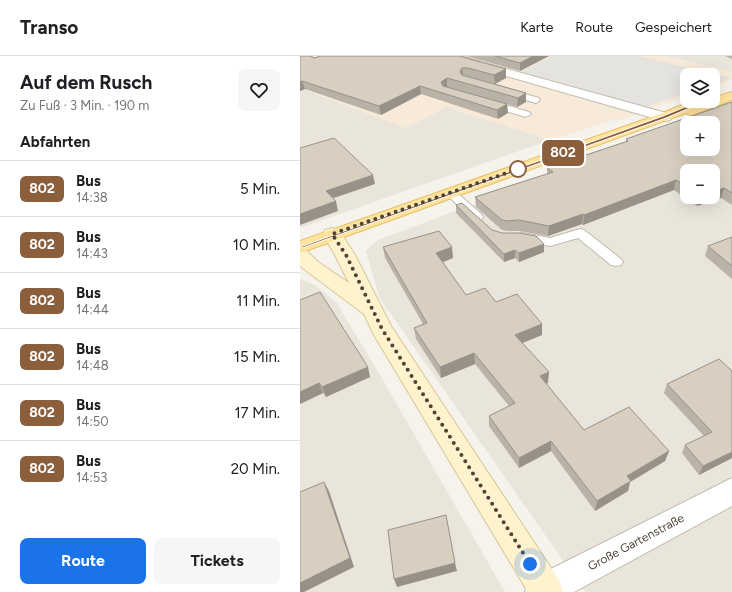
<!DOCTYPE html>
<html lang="de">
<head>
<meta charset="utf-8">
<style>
	:root { --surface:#fff; --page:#f6f6f6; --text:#202124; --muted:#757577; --line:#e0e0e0; --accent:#1a73e8 }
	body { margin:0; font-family:Figtree,sans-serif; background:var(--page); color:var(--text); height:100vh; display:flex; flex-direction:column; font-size:15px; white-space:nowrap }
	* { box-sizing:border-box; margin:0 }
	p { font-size:13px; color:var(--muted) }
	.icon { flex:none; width:22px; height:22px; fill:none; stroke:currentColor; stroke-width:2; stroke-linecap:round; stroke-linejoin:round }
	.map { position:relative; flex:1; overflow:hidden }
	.drawer { display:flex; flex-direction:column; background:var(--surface); width:300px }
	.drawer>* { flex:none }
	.badge { padding:0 8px; border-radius:6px; font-size:14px; line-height:26px }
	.tools { position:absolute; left:380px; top:12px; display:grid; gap:8px }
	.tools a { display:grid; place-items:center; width:40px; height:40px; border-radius:8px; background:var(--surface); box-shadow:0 4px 16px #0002; font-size:20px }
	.you { position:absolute; width:20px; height:20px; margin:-10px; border:3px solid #fff; border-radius:50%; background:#1a73e8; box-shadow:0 0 0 6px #1a73e833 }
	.map>.badge { position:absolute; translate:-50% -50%; box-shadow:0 0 0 2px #fff }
	h2 { padding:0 20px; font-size:15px; line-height:36px }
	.round { display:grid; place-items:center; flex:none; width:42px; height:42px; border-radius:8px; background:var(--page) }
	.head { display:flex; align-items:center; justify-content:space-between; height:68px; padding:0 20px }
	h1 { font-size:19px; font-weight:700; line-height:30px }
	.cta { display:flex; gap:8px; margin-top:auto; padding:8px 20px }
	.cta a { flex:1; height:46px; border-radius:8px; background:var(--accent); color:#fff; font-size:16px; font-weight:700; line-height:46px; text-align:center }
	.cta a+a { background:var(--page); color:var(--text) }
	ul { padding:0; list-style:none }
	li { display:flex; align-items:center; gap:12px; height:56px; padding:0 20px; border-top:1px solid var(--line) }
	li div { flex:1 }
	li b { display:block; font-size:15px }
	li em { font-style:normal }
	li .badge { min-width:44px; font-weight:700; text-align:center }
	header { display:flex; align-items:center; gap:24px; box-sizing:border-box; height:56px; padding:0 20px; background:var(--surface); border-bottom:1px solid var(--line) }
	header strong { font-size:19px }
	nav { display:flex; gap:22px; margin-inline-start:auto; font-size:14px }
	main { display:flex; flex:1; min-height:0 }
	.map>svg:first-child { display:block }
	.residential { fill:#eae5da; fill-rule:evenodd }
	.commercial { fill:#f7ead8 }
	.parking { fill:#e5e3e0 }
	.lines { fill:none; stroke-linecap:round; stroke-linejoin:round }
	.lane-casing { stroke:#c2bbae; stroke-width:2 }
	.street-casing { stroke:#c2bbae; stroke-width:2 }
	.secondary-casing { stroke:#d6c79b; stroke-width:2 }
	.primary-casing { stroke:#e6c16a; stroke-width:2 }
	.lane { fill:#fff; fill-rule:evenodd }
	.street { fill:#fff; fill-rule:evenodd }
	.secondary { fill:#fff3cd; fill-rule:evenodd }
	.primary { fill:#ffe39c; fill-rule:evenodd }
	.wall { fill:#bab2a6; fill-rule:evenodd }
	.shaded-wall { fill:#979187 }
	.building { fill:#d8cfc1; stroke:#979187; fill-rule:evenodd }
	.line { fill:#8b5e3c; stroke:#fff }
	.walk { stroke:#4b4439; stroke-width:4; stroke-dasharray:0 7.2 }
	.stop-dot { fill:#fff; stroke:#8b5e3c; stroke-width:2 }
	.labels { text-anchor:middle; stroke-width:4; stroke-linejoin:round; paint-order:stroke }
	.near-street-label { font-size:12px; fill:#4b4439; stroke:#fff }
</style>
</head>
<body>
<header>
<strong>Transo</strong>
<nav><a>Karte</a><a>Route</a><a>Gespeichert</a></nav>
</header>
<main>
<section class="drawer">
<div class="head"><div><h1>Auf dem Rusch</h1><p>Zu Fuß · 3 Min. · 190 m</p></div><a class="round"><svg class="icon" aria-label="heart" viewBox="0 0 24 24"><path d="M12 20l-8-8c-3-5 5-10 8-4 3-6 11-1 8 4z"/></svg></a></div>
<h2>Abfahrten</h2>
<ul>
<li><span class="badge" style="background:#8b5e3c;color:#fff">802</span><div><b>Bus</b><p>14:38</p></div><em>5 Min.</em></li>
<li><span class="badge" style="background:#8b5e3c;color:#fff">802</span><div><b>Bus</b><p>14:43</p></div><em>10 Min.</em></li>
<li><span class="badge" style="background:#8b5e3c;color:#fff">802</span><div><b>Bus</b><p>14:44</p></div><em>11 Min.</em></li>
<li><span class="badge" style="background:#8b5e3c;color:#fff">802</span><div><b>Bus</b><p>14:48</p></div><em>15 Min.</em></li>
<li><span class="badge" style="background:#8b5e3c;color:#fff">802</span><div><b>Bus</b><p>14:50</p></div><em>17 Min.</em></li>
<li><span class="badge" style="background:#8b5e3c;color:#fff">802</span><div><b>Bus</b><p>14:53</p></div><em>20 Min.</em></li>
</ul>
<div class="cta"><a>Route</a><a>Tickets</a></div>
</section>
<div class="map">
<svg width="432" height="536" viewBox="0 0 432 536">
	<rect width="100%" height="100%" fill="#f6f3ec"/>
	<g class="residential">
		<polygon points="364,0 432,0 432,16 375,2"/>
		<polygon points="0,32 106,72 146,51 250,84 0,172"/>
		<path d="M432 52V536H285L79 241 66 195 78 184 387 69V93H413V67ZM387 115H413V141H387Z"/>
		<polygon points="0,223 13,228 36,246 77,314 205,536 0,536"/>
	</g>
	<polygon class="commercial" points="0,0 364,0 432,16 432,24 413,31 413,19 387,19 387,40 323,63 310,65 250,84 146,51 106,72 0,32"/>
	<polygon class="parking" points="252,0 339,0 432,22 413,28 413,19 387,19 387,37 346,51 221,16"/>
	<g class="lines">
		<defs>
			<g id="lane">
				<polygon points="208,33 239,42 240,44 236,47 205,38 204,36 205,34"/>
				<polygon points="188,44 229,56 231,58 226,61 185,49 184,47 185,45"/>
				<polygon points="151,134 155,135 181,158 183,161 181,164 173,164 147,139 145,137 147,135"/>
				<polygon points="280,173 284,174 321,203 323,206 321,209 316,210 311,209 278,182 250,190 218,184 216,181 218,178 222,177 250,182"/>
			</g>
			<g id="street">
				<polygon points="141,0 160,0 370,58 372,61 370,64 365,65 360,64 143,2"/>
				<polygon points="432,422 432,450 274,536 225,536 229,524"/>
			</g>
			<polygon id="secondary" points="32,172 39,174 55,199 91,270 259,524 263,536 228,536 74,279 64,258 0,210 0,193 7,195 18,206 49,227 35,199 23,178 25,174"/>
			<polygon id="primary" points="432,36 432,44 396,58 391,59 386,57 0,197 0,185 360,58 392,45 413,45 413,42"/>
		</defs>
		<use href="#lane" class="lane-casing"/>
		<use href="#street" class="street-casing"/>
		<use href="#secondary" class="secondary-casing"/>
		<use href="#primary" class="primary-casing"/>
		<use href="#lane" class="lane"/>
		<use href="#street" class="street"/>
		<use href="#secondary" class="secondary"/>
		<use href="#primary" class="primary"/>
	</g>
	<g class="wall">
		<polygon points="0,0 15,2 206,13 206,22 195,28 168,20 226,37 226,46 217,51 147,31 207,48 208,57 198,63 121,38 81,59 5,33 0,35"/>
		<polygon points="166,0 249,0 220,15"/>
		<polygon points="425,0 432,0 432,3"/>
		<path d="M432 46V149L421 142 397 150 374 134 283 169 282 168 248 180 219 175H207L202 174 176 151 175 141 247 118V112L326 86V83ZM387 115 413 141H387Z"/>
		<polygon points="156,149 192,174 202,177 244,188 244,196 219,206 215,202 204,206 156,157"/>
		<polygon points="432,181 432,223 405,200 408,190"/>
		<polygon points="83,191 153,202 143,206 166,239 196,246 242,268 242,279 222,287 248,327 246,328 284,374 369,395 365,405 330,426 328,435 295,455 251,395 219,412 189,370 189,360 209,350 175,308 141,322 116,283 114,272 123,268 85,202"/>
		<polygon points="0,244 70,321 26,341 23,337 0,348"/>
		<polygon points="432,315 432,402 399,419 382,397 385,389 404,380 364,337 367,328"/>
	</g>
	<g class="shaded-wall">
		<polygon points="233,0 249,0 220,15 220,7"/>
		<polygon points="162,12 163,20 160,16"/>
		<polygon points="206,13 206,22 195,28 194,19"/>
		<polygon points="147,22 147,31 142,35 141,26"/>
		<polygon points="2,25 5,33 0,35 0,26"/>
		<polygon points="120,30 121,38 81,59 79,50"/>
		<polygon points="226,37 226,46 217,51 218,42"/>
		<polygon points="207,48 208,57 198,63 197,54"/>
		<polygon points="73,119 75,128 28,144 26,135"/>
		<polygon points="376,124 374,134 283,169 284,159"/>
		<polygon points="424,132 421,142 397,150 400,141 413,141 413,136"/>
		<polygon points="36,145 38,155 0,169 0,158"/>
		<polygon points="283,158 282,168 248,180 249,170"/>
		<polygon points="244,188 244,196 219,206 219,197"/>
		<polygon points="152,191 153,202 138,208 136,197"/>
		<polygon points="215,194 215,202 204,206 204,198"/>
		<polygon points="242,268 242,279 215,290 215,279"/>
		<polygon points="174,297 175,308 141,322 140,311"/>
		<polygon points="68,311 70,321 26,341 22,331"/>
		<polygon points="249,316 248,327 239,331 240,320"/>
		<polygon points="19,327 23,337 0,348 0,336"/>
		<polygon points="251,385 251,395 219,412 219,402"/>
		<polygon points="369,395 365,405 330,426 328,435 295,455 297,445 327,420"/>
		<polygon points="432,396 432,402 399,419 403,410"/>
		<polygon points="24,426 29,435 54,511 4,536 0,536 0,527"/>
		<polygon points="155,507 157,515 97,531 94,523"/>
	</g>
	<g class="building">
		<polygon points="0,0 10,0 15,2 20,0 159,0 206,13 194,19 168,12 162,12 160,16 162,19 226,37 218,42 147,22 141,26 143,30 207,48 197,54 120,30 79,50 2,25 0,26"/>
		<polygon points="195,0 233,0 220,7"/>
		<path d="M432 46V137L424 132 413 136V115H387V131L376 124 284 159 283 158 249 170 219 164 207 165 202 164 175 141 253 116 247 112 328 85 326 83ZM387 67H413V93H387Z"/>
		<polygon points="34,82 73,119 26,135 36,145 0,158 0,92"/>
		<polygon points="162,147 192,174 202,177 219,177 236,180 244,188 219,197 215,194 204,198 156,149"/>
		<polygon points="139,175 152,191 136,197 166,239 185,232 196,246 217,238 242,268 215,279 249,316 240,320 284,374 329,351 369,395 327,420 331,425 297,445 251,385 219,402 189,360 215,347 174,297 140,311 114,272 127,267 83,191"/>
		<polygon points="432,181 432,210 408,190"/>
		<polygon points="20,236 68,311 22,331 19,327 0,336 0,244"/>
		<polygon points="419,303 432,315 432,396 403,410 385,389 412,376 367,328"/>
		<polygon points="24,426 50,502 0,527 0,436"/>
		<polygon points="146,459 155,507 94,523 88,474"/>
	</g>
	<polygon class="line" points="402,44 406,45 366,62 2,192 0,191 363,60"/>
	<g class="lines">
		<polyline class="walk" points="218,113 32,178 46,199 82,273 230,508"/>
	</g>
	<circle class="stop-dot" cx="218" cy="113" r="8"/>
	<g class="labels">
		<g class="near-street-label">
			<text transform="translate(336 486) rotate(-28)" y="4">Große Gartenstraße</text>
		</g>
	</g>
</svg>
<div class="tools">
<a><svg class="icon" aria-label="layers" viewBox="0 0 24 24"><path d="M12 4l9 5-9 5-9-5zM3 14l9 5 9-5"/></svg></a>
<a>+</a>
<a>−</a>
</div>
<div class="you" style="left:230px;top:508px"></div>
<b class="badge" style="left:263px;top:97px;background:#8b5e3c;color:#fff">802</b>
</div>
</main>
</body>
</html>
